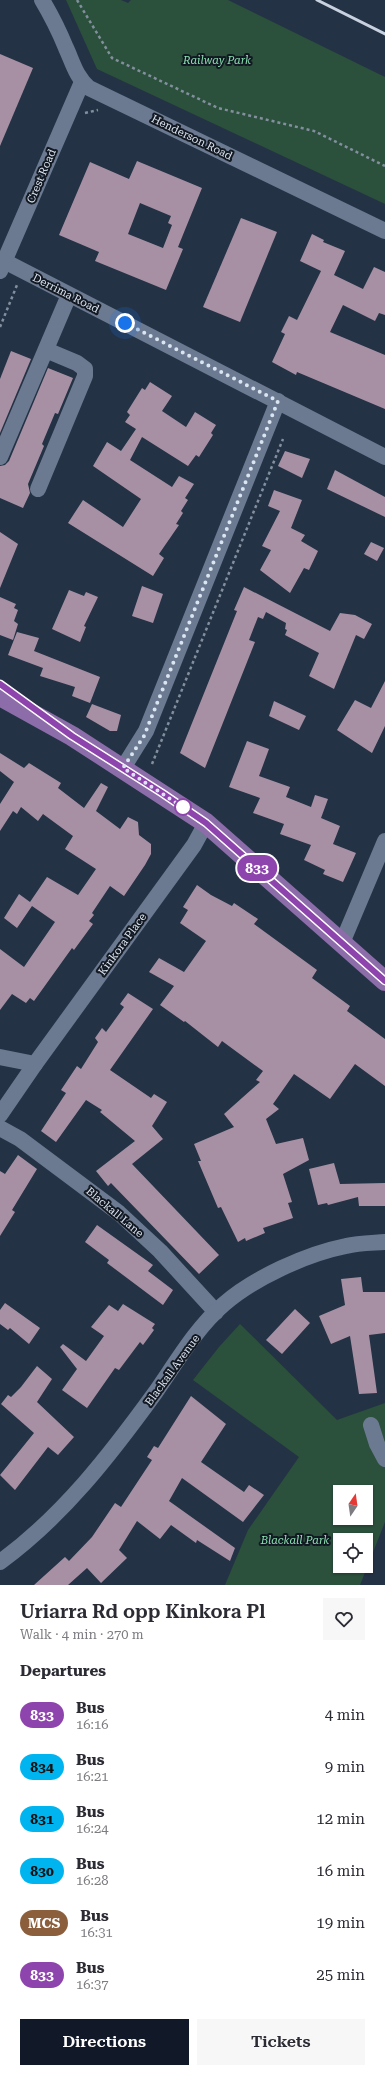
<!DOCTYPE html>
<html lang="en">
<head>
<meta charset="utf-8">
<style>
	:root { --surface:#fff; --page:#f7f7f7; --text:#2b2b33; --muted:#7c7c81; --accent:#111827 }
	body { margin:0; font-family:"Roboto Serif",serif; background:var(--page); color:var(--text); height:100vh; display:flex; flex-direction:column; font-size:15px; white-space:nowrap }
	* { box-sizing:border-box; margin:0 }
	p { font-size:13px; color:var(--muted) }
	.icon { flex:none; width:22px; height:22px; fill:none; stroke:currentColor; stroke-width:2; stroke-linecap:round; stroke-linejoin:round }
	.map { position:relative; height:1585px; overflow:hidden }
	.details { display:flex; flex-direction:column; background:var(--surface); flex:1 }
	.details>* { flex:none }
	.badge { padding:0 8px; border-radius:13px; font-size:14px; line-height:26px }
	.needle { width:26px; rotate:13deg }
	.buttons { position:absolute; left:333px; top:1485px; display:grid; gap:8px }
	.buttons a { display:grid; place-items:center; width:40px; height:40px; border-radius:0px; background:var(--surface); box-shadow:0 1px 3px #0004; font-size:20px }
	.you { position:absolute; width:20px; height:20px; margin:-10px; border:3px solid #fff; border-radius:50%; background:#1a73e8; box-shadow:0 0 0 6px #1a73e833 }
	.map>.badge { position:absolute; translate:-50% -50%; box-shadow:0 0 0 2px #fff }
	h2 { padding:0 20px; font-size:15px; line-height:36px }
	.round { display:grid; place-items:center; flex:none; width:42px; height:42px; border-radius:0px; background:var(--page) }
	.overview { display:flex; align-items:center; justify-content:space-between; height:68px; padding:0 20px }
	h1 { font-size:19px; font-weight:600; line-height:30px }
	.action { display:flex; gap:8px; margin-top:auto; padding:8px 20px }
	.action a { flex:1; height:46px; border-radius:0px; background:var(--accent); color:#fff; font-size:16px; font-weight:600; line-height:46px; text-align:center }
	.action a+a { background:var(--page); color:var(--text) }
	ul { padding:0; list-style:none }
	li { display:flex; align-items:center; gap:12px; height:52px; padding:0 20px }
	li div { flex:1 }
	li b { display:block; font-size:15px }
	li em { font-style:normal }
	li .badge { min-width:44px; font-weight:700; text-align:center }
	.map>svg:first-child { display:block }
	.green { fill:#2b503c; fill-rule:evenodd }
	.building { fill:#a790a4; fill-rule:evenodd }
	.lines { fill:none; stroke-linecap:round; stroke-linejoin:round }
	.path { stroke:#838f9e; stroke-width:2.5; stroke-dasharray:3 3; stroke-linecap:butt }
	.minor { stroke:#6b7a91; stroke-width:16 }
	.major { stroke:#8c6da9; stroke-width:20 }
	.rail { stroke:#c7d1df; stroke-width:3 }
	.line-casing { stroke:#fff; stroke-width:9 }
	.line { stroke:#8e44ad; stroke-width:6 }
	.walk { stroke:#dbe4f1; stroke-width:4; stroke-dasharray:0 7.2 }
	.stop-dot { fill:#fff; stroke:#8e44ad; stroke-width:2 }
	.labels { text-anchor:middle; stroke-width:4; stroke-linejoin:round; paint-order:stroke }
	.park-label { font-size:11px; font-style:italic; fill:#8ae0b1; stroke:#131922 }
	.street-label { font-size:11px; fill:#dbe4f1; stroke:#131922 }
</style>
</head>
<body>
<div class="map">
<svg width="385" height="1585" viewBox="0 0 385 1585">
	<rect width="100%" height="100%" fill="#243245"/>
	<g class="green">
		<polygon points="66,0 121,0 128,3 131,0 228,0 385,77 385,204 97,69"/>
		<path d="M240 1324 337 1420 385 1403V1522L360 1585H225L248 1530 299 1457 193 1380 219 1347ZM340 1492H366V1518H340ZM340 1540H366V1566H340Z"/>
	</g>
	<g class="building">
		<polygon points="0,54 33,68 0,146"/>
		<path d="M137 161 202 188 178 247 183 249 166 290 95 261 99 252 59 235 90 162 129 179ZM140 203 171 216 168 223 172 225 163 248 128 234Z"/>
		<polygon points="241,218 277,232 240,322 203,307"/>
		<polygon points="312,234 324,240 323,242 345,251 334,275 363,289 374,267 385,272 385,315 379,313 375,321 343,305 330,332 385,355 385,409 297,372 296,375 272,362 285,334 281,332 289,316 297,320 321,271 300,261"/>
		<polygon points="11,351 31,359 0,433 0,379"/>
		<polygon points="48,368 73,378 58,414 55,413 42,444 44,446 28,484 30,493 23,508 0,498 0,466 5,465 9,461"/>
		<polygon points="150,382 172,396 162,411 186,427 195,412 216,425 211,433 213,435 199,457 196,455 188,466 142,437 130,460 172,487 179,476 194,484 185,498 188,500 181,511 183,513 176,524 179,525 159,554 164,558 153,576 68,523 83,500 123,527 141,499 93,466 107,442 121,451 136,429 125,422 130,415 127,412 142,388 145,390"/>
		<polygon points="285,451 310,459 302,478 278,466"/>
		<polygon points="335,470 385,497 385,517 327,489"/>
		<polygon points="274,490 302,500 291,528 305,535 301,541 318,551 309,570 304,568 290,593 260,570 271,550 262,546 280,511 268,506"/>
		<polygon points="0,532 18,544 0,588"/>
		<polygon points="371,542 384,548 377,561 364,554"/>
		<polygon points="142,586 163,594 153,623 132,616"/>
		<polygon points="244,587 330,631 340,613 355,615 372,624 364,639 356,635 334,689 309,676 319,653 285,635 287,630 285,629 286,623 266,612 263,619 258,617 249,640 255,642 205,768 180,753 237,611 234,610"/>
		<polygon points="69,590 84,596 86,592 98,597 84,626 86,627 80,642 52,629"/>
		<polygon points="0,597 16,604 14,608 18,610 14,621 18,624 13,640 0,635"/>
		<polygon points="17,632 39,638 34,651 100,677 90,703 72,696 75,687 40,676 43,668 8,655"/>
		<polygon points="385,681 385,726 372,753 337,730 355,700 371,708"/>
		<polygon points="274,701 306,716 299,730 269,716"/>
		<polygon points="92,704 121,715 117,731 110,731 86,717"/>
		<polygon points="247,741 269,749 259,776 290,787 286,797 311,807 315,795 328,799 321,818 340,826 333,844 356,853 343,882 323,874 325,870 304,860 311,845 280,834 284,824 253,813 260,798 229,787"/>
		<polygon points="0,753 24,768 29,763 61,783 58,788 84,808 101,783 108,787 96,811 120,829 128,817 138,822 139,835 151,844 151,854 145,865 124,896 110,886 92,913 94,915 89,921 93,924 74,950 72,948 34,1001 30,998 26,1003 12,994 0,1010 0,949 24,967 55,922 32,906 17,928 4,918 19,894 30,902 47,877 78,895 96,869 65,849 73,836 43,814 38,821 21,807 17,814 13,811 0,831 0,804 14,782 0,771"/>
		<polygon points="197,885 211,895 232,906 234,903 258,919 254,924 317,970 312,978 350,1006 347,1011 385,1039 385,1086 355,1064 330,1099 294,1074 273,1104 279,1109 266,1119 276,1144 303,1138 309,1160 283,1174 292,1202 288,1203 293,1218 263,1228 265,1233 246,1241 245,1238 238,1242 221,1207 218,1208 198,1161 201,1161 194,1144 234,1127 224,1114 260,1082 256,1080 263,1071 222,1041 218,1047 185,1021 184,1022 160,1005 174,986 149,972 159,958 184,972 206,941 180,923 188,910 183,907"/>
		<polygon points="128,993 153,1009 110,1070 151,1098 154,1094 167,1102 152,1126 163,1139 132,1164 219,1255 199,1274 111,1183 108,1186 96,1171 135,1141 100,1112 102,1110 86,1100 56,1142 41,1131 66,1093 61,1090 77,1066 81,1069 98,1042 95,1038 102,1028 106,1032 124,1007 120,1004"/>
		<polygon points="18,1155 37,1169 12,1210 15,1212 0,1236 0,1171 5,1174"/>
		<polygon points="334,1163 340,1184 385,1183 385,1206 359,1206 358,1197 328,1205 327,1203 318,1205 309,1169"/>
		<polygon points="97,1225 153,1265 148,1271 173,1290 163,1305 107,1263 109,1260 85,1242"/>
		<polygon points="361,1277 363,1292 385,1292 385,1333 369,1335 377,1393 359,1394 350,1336 331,1344 319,1316 345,1305 341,1279"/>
		<polygon points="5,1303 40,1328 29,1344 10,1328 8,1330 0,1324 0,1310"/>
		<polygon points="123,1304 155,1324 152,1328 154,1330 143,1345 140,1342 119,1370 115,1368 87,1408 62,1390 77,1369 60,1347 63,1344 86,1361 104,1336 91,1327 109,1305 118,1311"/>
		<polygon points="295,1309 310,1323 282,1354 266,1340"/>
		<polygon points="37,1366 52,1379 37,1402 74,1437 58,1455 48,1447 15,1490 0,1475 34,1433 1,1404 8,1395 11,1397 21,1387"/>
		<polygon points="191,1396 226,1424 201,1462 244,1492 249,1485 264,1495 243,1522 182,1478 169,1501 235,1548 230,1561 197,1540 196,1543 171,1525 160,1539 137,1521 119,1550 127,1558 101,1583 87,1568 68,1585 34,1585 65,1557 69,1561 92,1537 115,1503 121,1507 152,1460 147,1457 154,1446 158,1448"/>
	</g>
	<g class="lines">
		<g class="path">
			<polyline points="77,0 112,58 218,108 314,131 385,166"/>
			<polyline points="85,113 98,110"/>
			<polyline points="0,327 17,285"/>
			<polyline points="152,764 283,439"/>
		</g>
		<g class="minor">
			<path d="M42 0C51 15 59 31 66 48 73 63 76 77 89 88L385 231"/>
			<polyline points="4,261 385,457"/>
			<polyline points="0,271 82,82"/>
			<polyline points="0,457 69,295"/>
			<polyline points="38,489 85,376 85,369 77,363 46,350"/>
			<polyline points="123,768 146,731 278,401"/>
			<polyline points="342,943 385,841"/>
			<polyline points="0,1057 35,1064 194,845 206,823"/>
			<polyline points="0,1115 35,1064"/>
			<polyline points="0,1128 20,1139 119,1213 160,1251 216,1312"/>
			<polyline points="371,1425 377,1444 385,1459"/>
			<path d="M0 1562C63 1516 110 1455 155 1393 176 1363 196 1328 224 1304 254 1278 306 1254 346 1246 358 1243 372 1243 385 1242"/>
		</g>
		<polyline class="major" points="0,696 72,736 206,823 385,981"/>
		<polyline class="rail" points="317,0 385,34"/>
	</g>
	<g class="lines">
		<defs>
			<polyline id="line" points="0,684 72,736 162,793 206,823 385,981"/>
		</defs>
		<use href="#line" class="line-casing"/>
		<use href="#line" class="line"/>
		<polyline class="walk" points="125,323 278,401 144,736 123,768 184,808 183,807"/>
	</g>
	<circle class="stop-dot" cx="183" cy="807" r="8"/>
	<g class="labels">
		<g class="park-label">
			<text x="217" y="64">Railway Park</text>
			<text x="295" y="1544">Blackall Park</text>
		</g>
		<g class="street-label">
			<text transform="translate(192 137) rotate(26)" y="4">Henderson Road</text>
			<text transform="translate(41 176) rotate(-67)" y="4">Crest Road</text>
			<text transform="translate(66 293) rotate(27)" y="4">Derrima Road</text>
			<text transform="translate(122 944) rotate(-54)" y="4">Kinkora Place</text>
			<text transform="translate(115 1212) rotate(40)" y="4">Blackall Lane</text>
			<text transform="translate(172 1370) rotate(-54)" y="4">Blackall Avenue</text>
		</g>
	</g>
</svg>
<div class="buttons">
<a><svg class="needle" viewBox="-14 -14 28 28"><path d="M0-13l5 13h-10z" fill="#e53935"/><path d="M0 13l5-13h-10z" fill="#7c7c81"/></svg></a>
<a><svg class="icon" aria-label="locate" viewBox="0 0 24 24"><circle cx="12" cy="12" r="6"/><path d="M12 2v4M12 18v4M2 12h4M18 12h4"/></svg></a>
</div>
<div class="you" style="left:125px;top:323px"></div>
<b class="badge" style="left:257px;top:868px;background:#8e44ad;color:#fff">833</b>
</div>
<section class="details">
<div class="overview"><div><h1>Uriarra Rd opp Kinkora Pl</h1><p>Walk · 4 min · 270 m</p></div><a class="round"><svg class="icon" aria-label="heart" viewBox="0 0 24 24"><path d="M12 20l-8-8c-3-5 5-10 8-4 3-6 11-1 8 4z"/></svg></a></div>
<h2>Departures</h2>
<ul>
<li><span class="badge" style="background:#8e44ad;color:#fff">833</span><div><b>Bus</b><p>16:16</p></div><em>4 min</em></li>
<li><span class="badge" style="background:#00b5ef;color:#111">834</span><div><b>Bus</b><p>16:21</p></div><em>9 min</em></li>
<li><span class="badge" style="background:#00b5ef;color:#111">831</span><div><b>Bus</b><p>16:24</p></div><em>12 min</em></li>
<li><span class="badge" style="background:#00b5ef;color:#111">830</span><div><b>Bus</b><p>16:28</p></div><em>16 min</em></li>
<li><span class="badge" style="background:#8b5e3c;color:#fff">MCS</span><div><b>Bus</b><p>16:31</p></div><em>19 min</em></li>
<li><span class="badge" style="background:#8e44ad;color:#fff">833</span><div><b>Bus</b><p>16:37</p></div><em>25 min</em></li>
</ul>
<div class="action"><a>Directions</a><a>Tickets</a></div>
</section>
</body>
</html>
